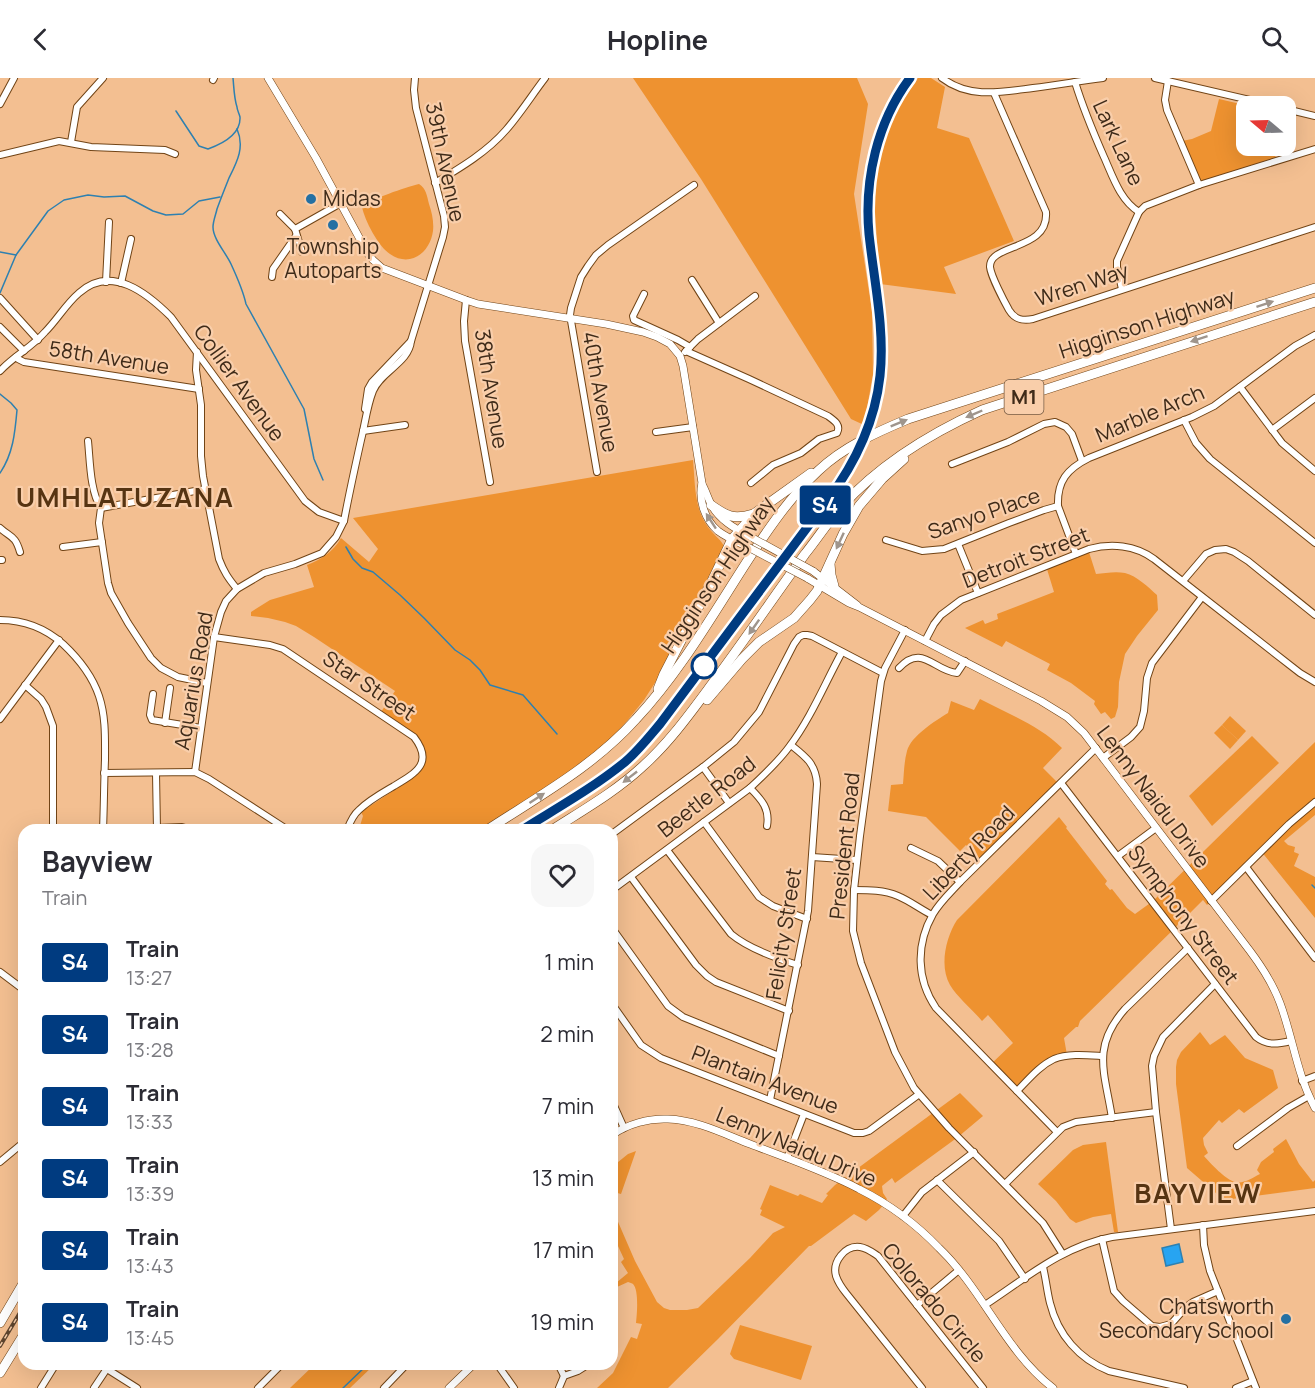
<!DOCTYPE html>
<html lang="en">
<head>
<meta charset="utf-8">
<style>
	:root { --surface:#fff; --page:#f7f7f7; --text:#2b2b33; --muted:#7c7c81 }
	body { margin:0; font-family:Manrope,sans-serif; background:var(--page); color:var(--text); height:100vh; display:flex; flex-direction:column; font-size:22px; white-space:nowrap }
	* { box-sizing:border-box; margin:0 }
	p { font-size:20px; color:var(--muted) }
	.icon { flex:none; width:33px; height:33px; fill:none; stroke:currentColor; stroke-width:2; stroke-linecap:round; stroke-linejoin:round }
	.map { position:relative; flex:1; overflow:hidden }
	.details { position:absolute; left:18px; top:746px; width:600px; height:546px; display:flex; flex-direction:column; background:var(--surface); border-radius:18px; box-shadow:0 6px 24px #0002 }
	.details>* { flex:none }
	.badge { padding:0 12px; border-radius:4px; font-size:21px; line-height:39px }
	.needle { width:39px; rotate:289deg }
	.fabs { position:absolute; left:1236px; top:18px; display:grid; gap:12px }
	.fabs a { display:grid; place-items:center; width:60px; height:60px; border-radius:12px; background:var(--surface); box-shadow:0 6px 24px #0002; font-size:30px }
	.map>.badge { position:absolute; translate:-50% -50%; box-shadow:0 0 0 3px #fff }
	.round { display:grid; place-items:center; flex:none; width:63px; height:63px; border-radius:18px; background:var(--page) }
	.overview { display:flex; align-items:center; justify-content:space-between; height:102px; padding:0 24px }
	h1 { font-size:28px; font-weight:700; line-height:45px }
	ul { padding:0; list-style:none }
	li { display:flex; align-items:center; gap:18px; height:72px; padding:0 24px }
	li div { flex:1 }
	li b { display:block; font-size:22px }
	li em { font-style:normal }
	li .badge { min-width:66px; font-weight:700; text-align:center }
	header { display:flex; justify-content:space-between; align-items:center; height:78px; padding:0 24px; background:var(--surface); font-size:27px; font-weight:700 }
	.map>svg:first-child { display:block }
	.green { fill:#ee9230 }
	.water { fill:#27a4f1; stroke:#2e80b0; stroke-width:1.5 }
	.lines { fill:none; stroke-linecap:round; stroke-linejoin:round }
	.stream { stroke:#2e80b0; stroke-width:1.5 }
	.minor-casing { stroke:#714416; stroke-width:8 }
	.tertiary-casing { stroke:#714416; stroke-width:8 }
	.trunk-casing { stroke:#714416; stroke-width:10 }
	.minor { stroke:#fff; stroke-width:6 }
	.tertiary { stroke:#fff; stroke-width:7 }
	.trunk { stroke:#fff; stroke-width:9 }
	.rail-casing { stroke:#5f452e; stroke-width:4 }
	.rail { stroke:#f9ceaa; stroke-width:1.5; stroke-dasharray:4.5; stroke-linecap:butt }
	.tertiary-bridge-casing { stroke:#714416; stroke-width:8; stroke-linecap:butt }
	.tertiary-bridge { stroke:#fff; stroke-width:7 }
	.oneway { fill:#9f958c }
	.line-casing { stroke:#fff; stroke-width:14 }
	.line { stroke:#003b80; stroke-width:9 }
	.poi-dot { fill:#2470a3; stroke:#f9ceaa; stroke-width:2 }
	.stop-dot { fill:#fff; stroke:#003b80; stroke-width:3 }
	.labels { text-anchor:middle; stroke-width:4.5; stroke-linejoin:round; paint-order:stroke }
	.shield { fill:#f9ceaa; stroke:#775c44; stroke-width:1.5 }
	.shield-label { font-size:20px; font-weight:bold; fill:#3f2b19 }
	.street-label { font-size:21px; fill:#3f2b19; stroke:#f9ceaa }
	.poi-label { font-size:21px; fill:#3f2b19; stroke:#f9ceaa; text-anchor:start }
	.district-label { font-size:27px; font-weight:bold; letter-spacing:1.5px; fill:#563412; stroke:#f9ceaa }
</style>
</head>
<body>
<header><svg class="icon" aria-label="back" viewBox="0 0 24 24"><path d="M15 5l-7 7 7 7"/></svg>Hopline<svg class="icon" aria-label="search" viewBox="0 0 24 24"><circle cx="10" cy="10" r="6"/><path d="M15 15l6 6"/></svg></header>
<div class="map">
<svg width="1315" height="1310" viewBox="0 0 1315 1310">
	<rect width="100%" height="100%" fill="#f3bf91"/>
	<g class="green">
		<polygon points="633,0 857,0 868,26 854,116 872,233 873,296 864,347 851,341 701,101"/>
		<polygon points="918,0 931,0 945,9 937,50 969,60 1014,163 944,189 956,216 880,206 875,134 876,81 894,34"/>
		<polygon points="1219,21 1249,28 1246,28 1246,68 1273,68 1276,81 1200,106 1182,63 1192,61 1211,53"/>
		<path d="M419 106C426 110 427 118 429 126 432 135 434 144 433 153 430 175 410 190 390 176 378 168 365 143 362 129 373 120 404 110 419 106Z"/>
		<path d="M693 382C695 403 694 428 706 446 711 455 720 460 724 468L658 600 644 622 627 643 608 664 576 690 480 751H359L363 738 361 734 414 699C420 695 423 690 425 684 431 659 398 645 381 634L395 613 314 559 296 548 285 544 268 540 251 538V534L270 522 314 509 307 487C322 481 333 474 341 460L369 484 378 471 353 440Z"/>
		<path d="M1088 471 1096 496C1105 495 1116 493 1125 495 1137 498 1148 509 1157 517L1158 532 1137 558 1125 576 1119 604 1118 629 1115 639 1111 641 1105 634 1101 636 1094 626 1095 623 1071 605 1047 592 1050 586 1006 563 1002 569 965 550 983 542 985 546 998 541 997 536 1054 514 1046 488Z"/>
		<path d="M980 621C1008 636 1039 647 1062 670L1043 690 1056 703 1061 704 982 783 966 767 960 773 926 739 888 733 891 707 903 706C904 695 904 684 907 673 911 658 935 643 948 635L951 623 974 632Z"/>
		<polygon points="1230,638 1246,653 1238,662 1222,647"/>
		<polygon points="1222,647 1238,662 1230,671 1214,655"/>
		<polygon points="1252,658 1279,685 1212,748 1189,718"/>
		<path d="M1315 664V737L1284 763 1288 767 1295 769 1294 774 1299 776 1294 788 1315 799V840L1261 773 1207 827 1203 822 1190 835 1182 838 1177 848 1080 943 1078 949H1076L1064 960 1067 977 1053 981 1017 1013 990 987 1013 965 988 937 982 943C972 931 958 920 950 907 939 888 946 859 957 842L1059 739 1067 749 1066 750 1107 803 1105 806 1110 812 1112 811 1127 830 1135 836 1153 823Z"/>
		<path d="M1200 954 1210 967 1225 957 1245 980 1273 992 1278 1010 1244 1035 1239 1031 1222 1045 1219 1042 1203 1060 1204 1067 1208 1075 1204 1078C1210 1085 1226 1102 1235 1104 1244 1106 1252 1100 1260 1096L1257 1092 1261 1084 1274 1074 1273 1071 1286 1061 1299 1086 1313 1104 1315 1102V1110L1224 1122 1187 1090 1176 1006V989L1177 982 1181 974Z"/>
		<path d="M960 1015 983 1038 958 1059 895 1105 892 1100 882 1108 883 1115 887 1121 885 1125 879 1132 866 1143 854 1136 811 1168H809L718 1261 668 1310H597L613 1295 631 1259 637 1261 642 1246 636 1245C637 1236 639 1212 633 1206 632 1205 630 1205 628 1204L617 1209 616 1205 628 1195 621 1184 624 1181 612 1155V1130L635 1183 657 1224 664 1230 670 1232H687L698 1230 750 1180 773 1155 785 1149 760 1137 762 1132 760 1131 770 1107 798 1118 800 1116 822 1125 828 1117 826 1116 835 1107Z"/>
		<polygon points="1106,1064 1118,1154 1114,1154 1111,1136 1093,1139 1076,1145 1070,1141 1056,1123 1038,1106 1073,1072 1083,1067"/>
		<polygon points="636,1073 621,1116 614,1114 612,1117 612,1089 628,1076"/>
		<polygon points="740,1247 812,1268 801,1302 734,1281 730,1276"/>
		<polygon points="315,1286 375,1286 350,1310 290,1310"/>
	</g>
	<polygon class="water" points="1179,1166 1183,1184 1166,1188 1162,1170"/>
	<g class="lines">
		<g class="stream">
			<path d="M176 33 199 68 208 71C222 66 241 57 240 39 239 35 237 32 237 29 234 20 234 10 233 0"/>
			<path d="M237 51C245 69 237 84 229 100 225 110 221 120 217 131 216 136 213 143 213 149 213 161 226 175 231 186 237 199 243 212 246 226L304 331 314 381 323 402"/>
			<polyline points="0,174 16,177"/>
			<polyline points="0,215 16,177 48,133 64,122 88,117 104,119 125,118 153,133 166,137 183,136 199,123 220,119"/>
			<path d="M0 316 11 325 17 332C15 355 13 376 0 395"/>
			<polyline points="346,469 353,481 362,490 373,494 400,517 424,540 455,572 470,582 480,592 490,607 523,617 557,656"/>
			<polyline points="1312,807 1315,810"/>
			<polyline points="343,1310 368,1286"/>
		</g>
		<defs>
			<g id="minor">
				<path d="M942 0C969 21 1002 14 1033 10 1057 7 1080 3 1103 0"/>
				<polyline points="1155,0 1276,28"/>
				<polyline points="213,2 214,0"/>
				<polyline points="1168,3 1165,22 1167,32 1199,107"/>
				<path d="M1075 4C1083 30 1093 54 1104 79 1113 99 1120 122 1139 134"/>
				<path d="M994 15 1046 134C1049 173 989 165 990 189 991 198 1004 223 1009 232 1015 242 1023 243 1033 241L1315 149"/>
				<polyline points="0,26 14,0"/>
				<polyline points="1286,31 1315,38"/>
				<polyline points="71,64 77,29 103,0"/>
				<polyline points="0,77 59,63 91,69 165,72 175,76"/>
				<path d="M435 105C460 90 487 74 506 52 520 36 532 17 545 0"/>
				<polyline points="280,136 295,151 302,174"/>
				<polyline points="295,151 341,125"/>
				<polyline points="272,199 273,191 296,158"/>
				<polyline points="692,202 719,245"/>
				<polyline points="106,204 109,144"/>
				<polyline points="121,205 131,161"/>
				<polyline points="1122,211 1117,189 1117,183 1139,134 1145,128 1199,107 1315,71"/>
				<polyline points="644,216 633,238 634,242 678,262 690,269"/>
				<polyline points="0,220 38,262"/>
				<polyline points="466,222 464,243 465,263 490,404"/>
				<polyline points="0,249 24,273"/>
				<path d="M686 273 749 301 828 338C835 343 841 347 837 355L819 361 801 375 773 387 751 405"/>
				<path d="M197 274 196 292 201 327V378L203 398 219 481C224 494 228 500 237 511"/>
				<polyline points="685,274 698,261 755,218"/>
				<polyline points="16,279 18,281 24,284 199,311"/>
				<path d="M0 293C14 278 32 269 45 254 57 242 66 226 79 215 111 186 147 215 171 239L305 423 319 434 344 443C349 416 355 389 361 362 365 346 367 328 373 313 381 293 409 285 411 263L443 159 445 149 444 138 416 30 414 12 415 0"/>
				<polyline points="1240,309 1282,365 1315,393"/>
				<polyline points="365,331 368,311 372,304 411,263"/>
				<polyline points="1184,342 1196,365 1210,381 1315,465"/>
				<polyline points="1272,352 1315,320"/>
				<polyline points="363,353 405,347"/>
				<polyline points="656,354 693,349"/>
				<path d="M88 363C90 382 90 414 101 430"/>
				<polyline points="952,386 1008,364 1044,346 1055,344 1066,349 1072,356 1082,383"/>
				<polyline points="597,394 570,237 571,230 581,199 588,188 596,177 608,167 694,107"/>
				<polyline points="101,430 99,445 108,505 111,515 128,545 151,580 161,590 178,599 207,605"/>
				<polyline points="101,430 206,411"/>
				<path d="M0 450C11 460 15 457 20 474"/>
				<polyline points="886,462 922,473 944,471 1009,445 1044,432 1058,428"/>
				<polyline points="958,466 978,515"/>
				<polyline points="63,469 102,464"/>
				<path d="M1076 476 1058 428C1057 403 1067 391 1089 380L1192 339 1214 328 1295 268 1315 257"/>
				<polyline points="0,482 2,482"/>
				<polyline points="1183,503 1206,476 1215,472 1226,471 1234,474 1248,483 1315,537"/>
				<path d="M0 542C24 542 45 550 63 566 79 581 92 597 99 618 106 639 105 661 105 682 104 705 104 728 103 752"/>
				<polyline points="905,552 885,590 881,603 860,758 854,812 853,853 861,885 895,974 914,1010 949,1050 1043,1145 1062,1175"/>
				<path d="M214 559 270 567 283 571 414 659C434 685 416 695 394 708 382 715 369 722 359 732 353 737 350 744 347 752"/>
				<path d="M925 563 934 546 941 537 961 522 1089 471C1111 465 1135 467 1154 481L1300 595 1315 604"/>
				<path d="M899 590C922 565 934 593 957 595L965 583"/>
				<polyline points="25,607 41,621 46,629 53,648 53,752"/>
				<polyline points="153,616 150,637 152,642 201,650"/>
				<polyline points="0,641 59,562"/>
				<polyline points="165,645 170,610"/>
				<polyline points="1103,680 1131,659 1140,649 1144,633 1147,600 1152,585 1202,519"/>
				<polyline points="703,689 729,725"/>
				<polyline points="195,694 214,559 221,534 226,523 237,511 264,495 295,486 322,475 336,459 344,443"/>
				<polyline points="104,695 195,694 209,701 288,752"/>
				<polyline points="156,695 157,752"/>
				<path d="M1061 705 1256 959C1267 968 1278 966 1291 963"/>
				<path d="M750 710C762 722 770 731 767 748"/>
				<polyline points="704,744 759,819 773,828 807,841"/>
				<polyline points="157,750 182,749 192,752"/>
				<polyline points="612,756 703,689 734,664 759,634 794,566 799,559 803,557 807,557 812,558 883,595"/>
				<polyline points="911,770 938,783 960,804"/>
				<path d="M667 772 731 856C749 871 775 880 798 887"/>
				<polyline points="1118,778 1156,750"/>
				<polyline points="812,779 857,782"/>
				<polyline points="1246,789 1315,880"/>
				<polyline points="631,799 696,887 707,898 716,904 789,933"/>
				<path d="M612 812 750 710C764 697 778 684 789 669 811 640 825 605 842 574"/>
				<path d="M854 812C869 812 884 812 898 818 910 823 920 831 932 837"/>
				<polyline points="1211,823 1289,746 1315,724"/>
				<polyline points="612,850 668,928 683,939 779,978"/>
				<polyline points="0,894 24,912"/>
				<polyline points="612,926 641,967 661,980 854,1055 863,1055 869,1053 918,1017"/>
				<polyline points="1302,1003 1315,998"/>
				<path d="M1017 1013C1028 1002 1039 988 1054 981 1068 975 1087 977 1102 978"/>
				<path d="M770 1022 808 833 817 706C816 686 805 678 791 667"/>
				<polyline points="612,1023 624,1050"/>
				<path d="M1112 1040C1105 995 1091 969 1125 931L1188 870"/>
				<path d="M1057 1054 936 930C916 901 916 866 933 836 940 824 951 814 960 804L1096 670"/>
				<polyline points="1237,1068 1288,1030 1309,1018"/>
				<polyline points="787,1080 804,1036"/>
				<polyline points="0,1084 24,1064"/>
				<polyline points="937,1102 999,1163 1025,1201"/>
				<polyline points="1005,1106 1063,1049 1076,1044 1156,1034"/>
				<polyline points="903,1138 922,1114 974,1074"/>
				<polyline points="1203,1147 1204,1167 1210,1193 1256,1310"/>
				<polyline points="1171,1151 1156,1034 1152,988 1154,978 1163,959 1215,906"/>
				<polyline points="1102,1161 1114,1213 1123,1223 1152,1248 1160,1249 1171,1246 1186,1229 1193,1224 1218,1213"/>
				<path d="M1043 1189C1046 1201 1047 1213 1050 1225 1058 1257 1079 1281 1109 1293L1184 1310"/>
				<polyline points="612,1222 612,1236"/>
				<polyline points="917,1227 959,1192"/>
				<path d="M985 1227C1026 1200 1063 1168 1112 1159L1315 1133"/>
				<polyline points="497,1286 514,1310"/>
				<polyline points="558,1286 564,1298"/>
				<polyline points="107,1291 137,1310"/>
				<polyline points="41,1310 56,1286"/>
				<polyline points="94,1310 110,1286"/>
				<polyline points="258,1310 282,1286"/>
				<polyline points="384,1310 407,1286"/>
				<polyline points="559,1310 564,1298 578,1293 589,1286"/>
				<path d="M922 1310 846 1215C842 1210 838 1204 836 1198 832 1184 845 1167 860 1169 867 1170 872 1174 878 1178L983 1310"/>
				<polyline points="1236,1310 1253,1303"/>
			</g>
			<g id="tertiary">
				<path d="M268 0 316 80 368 176 373 182 382 190 466 222 478 226 606 246 643 254 657 259 670 266 680 278 683 288 702 405C698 422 705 442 718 453 726 459 735 463 744 467"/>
				<path d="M702 406C706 413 708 421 712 428 720 442 734 450 749 458"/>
				<polyline points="813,493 857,527"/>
				<path d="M807 500 849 525 859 529 1041 623 1067 639 1084 655 1250 873C1262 889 1273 906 1280 925 1293 960 1297 997 1315 1030"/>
				<path d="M612 1057C628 1046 649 1040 668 1041 697 1042 724 1056 750 1066 786 1080 825 1093 859 1111 889 1126 916 1146 939 1170 983 1212 1005 1273 1053 1310"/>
				<polyline points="449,1310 474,1286"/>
			</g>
			<g id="trunk">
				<path d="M711 427C727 438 733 442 753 436"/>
				<polyline points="830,486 831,497 834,508"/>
				<polyline points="658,611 664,596 712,503 732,461 755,435 811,395"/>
				<polyline points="707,622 742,581 759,564 794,540 810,522 817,513 843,456 859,428 882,401 904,381"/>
				<path d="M487 752C539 718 594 688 636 641 680 594 713 536 748 482 769 450 790 419 818 393 843 369 877 354 908 341L1315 210"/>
				<path d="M552 752C583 732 615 714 642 689 668 666 689 637 709 610 742 566 773 520 805 476 817 461 828 444 841 429 880 386 929 356 982 332L1315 224"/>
				<polyline points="0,1245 24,1204"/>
				<polyline points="0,1295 24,1256"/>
			</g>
		</defs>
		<use href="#minor" class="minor-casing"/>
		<use href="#tertiary" class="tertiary-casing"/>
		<use href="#trunk" class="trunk-casing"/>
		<use href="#minor" class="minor"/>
		<use href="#tertiary" class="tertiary"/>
		<use href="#trunk" class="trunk"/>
		<defs>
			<g id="rail">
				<path d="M872 338C891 272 871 209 868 142 866 93 880 40 910 0"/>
				<polyline points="516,752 607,694 636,669 664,636 837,403"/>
				<polyline points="0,1268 24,1228"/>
			</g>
		</defs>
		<use href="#rail" class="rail-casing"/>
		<use href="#rail" class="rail"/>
		<defs>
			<g id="tertiary-bridge">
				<polyline points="749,458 813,493"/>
				<polyline points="744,467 807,500"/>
			</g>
		</defs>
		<use href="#tertiary-bridge" class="tertiary-bridge-casing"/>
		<use href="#tertiary-bridge" class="tertiary-bridge"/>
	</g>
	<defs><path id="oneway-solid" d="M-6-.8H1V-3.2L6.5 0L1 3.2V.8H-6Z" transform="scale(1.5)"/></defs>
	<g class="oneway">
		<use href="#oneway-solid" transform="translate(1265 226) rotate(-18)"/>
		<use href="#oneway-solid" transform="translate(1199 261) rotate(162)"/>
		<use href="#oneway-solid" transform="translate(974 336) rotate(157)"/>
		<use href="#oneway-solid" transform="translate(899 345) rotate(-22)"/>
		<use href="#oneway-solid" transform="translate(711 443) rotate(-123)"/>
		<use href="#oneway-solid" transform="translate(840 463) rotate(115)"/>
		<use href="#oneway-solid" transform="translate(754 549) rotate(125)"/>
		<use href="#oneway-solid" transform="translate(630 699) rotate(142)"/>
		<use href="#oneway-solid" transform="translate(537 720) rotate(-33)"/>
	</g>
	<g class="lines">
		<defs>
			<path id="line" d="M522 752C557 730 593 710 625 684 638 673 649 659 660 646L827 423C854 387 875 344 880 298 885 251 874 203 869 156 864 102 877 44 910 0"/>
		</defs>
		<use href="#line" class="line-casing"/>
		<use href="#line" class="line"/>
	</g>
	<g class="poi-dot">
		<circle cx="311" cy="121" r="6"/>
		<circle cx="333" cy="147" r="6"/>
		<circle cx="1286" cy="1241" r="6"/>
	</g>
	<circle class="stop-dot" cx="704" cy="588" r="12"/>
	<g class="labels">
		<rect class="shield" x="1004.5" y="302" width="39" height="34" rx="4.5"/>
		<g class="shield-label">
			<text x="1024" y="326">M1</text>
		</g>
		<g class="street-label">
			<text transform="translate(1118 65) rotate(65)" y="7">Lark Lane</text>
			<text transform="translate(445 84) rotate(78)" y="7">39th Avenue</text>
			<text transform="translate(1082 207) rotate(-18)" y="7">Wren Way</text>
			<text transform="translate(1147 246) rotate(-18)" y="7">Higginson Highway</text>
			<text transform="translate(109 280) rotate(9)" y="7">58th Avenue</text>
			<text transform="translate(239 305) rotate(54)" y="7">Collier Avenue</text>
			<text transform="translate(491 311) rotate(81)" y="7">38th Avenue</text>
			<text transform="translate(600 314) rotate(80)" y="7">40th Avenue</text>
			<text transform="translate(1150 336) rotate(-23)" y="7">Marble Arch</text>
			<text transform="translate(984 436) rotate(-19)" y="7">Sanyo Place</text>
			<text transform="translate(1026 480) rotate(-21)" y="7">Detroit Street</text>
			<text transform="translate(718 497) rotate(-56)" y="7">Higginson Highway</text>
			<text transform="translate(194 603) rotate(-80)" y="7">Aquarius Road</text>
			<text transform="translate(369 608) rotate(34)" y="7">Star Street</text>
			<text transform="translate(707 719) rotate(-38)" y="7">Beetle Road</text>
			<text transform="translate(1153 719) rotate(53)" y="7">Lenny Naidu Drive</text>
			<text transform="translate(845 768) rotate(-84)" y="7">President Road</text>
			<text transform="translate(969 775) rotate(-46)" y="7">Liberty Road</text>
			<text transform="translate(1183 837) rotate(53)" y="7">Symphony Street</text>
			<text transform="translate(784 856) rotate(-81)" y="7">Felicity Street</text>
			<text transform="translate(765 1002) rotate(21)" y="7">Plantain Avenue</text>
			<text transform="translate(796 1069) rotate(23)" y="7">Lenny Naidu Drive</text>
			<text transform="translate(934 1225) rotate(50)" y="7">Colorado Circle</text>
		</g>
		<g class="poi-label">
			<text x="323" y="128">Midas</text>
			<text x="333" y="176" text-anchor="middle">Township<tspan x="333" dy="24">Autoparts</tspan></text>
			<text x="1274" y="1236" text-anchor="end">Chatsworth<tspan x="1274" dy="24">Secondary School</tspan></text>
		</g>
		<g class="district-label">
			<text x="125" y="429">UMHLATUZANA</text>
			<text x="1198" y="1125">BAYVIEW</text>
		</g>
	</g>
</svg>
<div class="fabs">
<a><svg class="needle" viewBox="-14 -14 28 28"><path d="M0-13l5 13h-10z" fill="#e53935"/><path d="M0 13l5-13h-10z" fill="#7c7c81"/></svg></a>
</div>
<b class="badge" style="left:825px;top:427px;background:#003b80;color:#fff">S4</b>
<section class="details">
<div class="overview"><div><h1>Bayview</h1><p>Train</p></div><a class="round"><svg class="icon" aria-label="heart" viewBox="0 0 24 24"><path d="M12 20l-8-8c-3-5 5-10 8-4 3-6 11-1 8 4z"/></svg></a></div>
<ul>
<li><span class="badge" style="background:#003b80;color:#fff">S4</span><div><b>Train</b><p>13:27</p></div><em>1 min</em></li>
<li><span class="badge" style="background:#003b80;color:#fff">S4</span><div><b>Train</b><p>13:28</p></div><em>2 min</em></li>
<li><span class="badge" style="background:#003b80;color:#fff">S4</span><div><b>Train</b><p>13:33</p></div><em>7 min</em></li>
<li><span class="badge" style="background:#003b80;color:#fff">S4</span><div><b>Train</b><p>13:39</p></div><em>13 min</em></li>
<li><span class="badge" style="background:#003b80;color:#fff">S4</span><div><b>Train</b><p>13:43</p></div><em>17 min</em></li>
<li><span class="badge" style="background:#003b80;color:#fff">S4</span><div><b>Train</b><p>13:45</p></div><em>19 min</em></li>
</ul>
</section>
</div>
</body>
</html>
